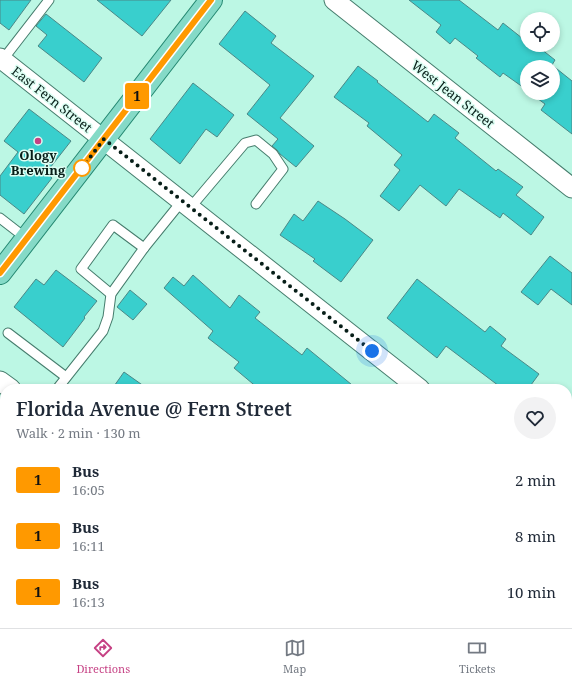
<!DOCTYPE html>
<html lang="en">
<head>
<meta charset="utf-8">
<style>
	:root { --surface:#fff; --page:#f2f2f3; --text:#1f2937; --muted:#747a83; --line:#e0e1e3; --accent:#c64184 }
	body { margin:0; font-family:"Noto Serif",serif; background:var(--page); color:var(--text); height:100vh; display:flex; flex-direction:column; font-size:15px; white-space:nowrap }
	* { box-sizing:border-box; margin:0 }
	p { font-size:13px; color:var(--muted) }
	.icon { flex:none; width:22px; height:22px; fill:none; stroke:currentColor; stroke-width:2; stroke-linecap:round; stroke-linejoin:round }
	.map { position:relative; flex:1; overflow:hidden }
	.details { position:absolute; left:0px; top:384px; width:572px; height:244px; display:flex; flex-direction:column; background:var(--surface); border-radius:16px 16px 0 0; box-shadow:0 2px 6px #0003 }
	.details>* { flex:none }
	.badge { padding:0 8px; border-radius:3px; font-size:14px; line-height:26px }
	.buttons { position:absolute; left:520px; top:12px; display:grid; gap:8px }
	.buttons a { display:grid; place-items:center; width:40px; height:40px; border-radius:50%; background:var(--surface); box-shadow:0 2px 6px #0003; font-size:20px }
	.you { position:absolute; width:20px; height:20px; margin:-10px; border:3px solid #fff; border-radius:50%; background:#1a73e8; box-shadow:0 0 0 6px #1a73e833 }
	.map>.badge { position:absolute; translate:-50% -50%; box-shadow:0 0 0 2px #fff }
	.round { display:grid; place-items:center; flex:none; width:42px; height:42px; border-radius:21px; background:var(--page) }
	.head { display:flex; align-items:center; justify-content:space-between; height:68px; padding:0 16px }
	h1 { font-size:19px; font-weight:600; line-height:30px }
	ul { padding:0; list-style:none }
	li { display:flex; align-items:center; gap:12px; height:56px; padding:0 16px }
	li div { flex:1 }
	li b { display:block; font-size:15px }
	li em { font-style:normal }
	li .badge { min-width:44px; font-weight:700; text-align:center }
	.tab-bar { display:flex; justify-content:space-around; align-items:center; height:56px; border-top:1px solid var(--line); background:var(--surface); font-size:11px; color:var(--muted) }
	.tab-bar a { display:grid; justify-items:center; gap:2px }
	.tab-bar .current { color:var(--accent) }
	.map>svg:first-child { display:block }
	.building { fill:#39cfcd; stroke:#4b8887 }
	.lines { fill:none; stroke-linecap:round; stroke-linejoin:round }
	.service-casing { stroke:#467d6d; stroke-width:11 }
	.minor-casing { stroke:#467d6d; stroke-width:21 }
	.primary-casing { stroke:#248871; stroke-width:24 }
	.service { stroke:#fff; stroke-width:9 }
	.minor { stroke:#fff; stroke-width:19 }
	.primary { stroke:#85dac7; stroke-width:22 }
	.line-casing { stroke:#fff; stroke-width:9 }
	.line { stroke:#f90; stroke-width:6 }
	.walk { stroke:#071e18; stroke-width:4; stroke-dasharray:0 7.2 }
	.poi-dot { fill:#c64184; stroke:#dcfef3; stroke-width:1.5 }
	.stop-dot { fill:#fff; stroke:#f90; stroke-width:2 }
	.labels { text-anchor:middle; stroke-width:3; stroke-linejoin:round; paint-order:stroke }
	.street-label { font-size:13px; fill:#071e18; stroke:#dcfef3 }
	.poi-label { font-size:13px; font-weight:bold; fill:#071e18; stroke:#dcfef3 }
</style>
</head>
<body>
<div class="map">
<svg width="572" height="628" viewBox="0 0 572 628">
	<rect width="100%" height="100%" fill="#bcf7e4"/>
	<g class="building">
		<polygon points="0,0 31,0 9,30 0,23"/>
		<polygon points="97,0 171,0 142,36"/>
		<polygon points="409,0 459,0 498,30 503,23 527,42 527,45 536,45 555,60 552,65 572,81 572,134 541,110 545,104 530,93 553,93 553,67 527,67 527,90 503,73 500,77 476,58 478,56 455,38 450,44 436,32 441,25"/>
		<polygon points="245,11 276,36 271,43 314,76 280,118 314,146 296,167 280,154 277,150 272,146 278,139 247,114 270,85 219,44"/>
		<polygon points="46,14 102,58 84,82 38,46 47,35 36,26"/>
		<polygon points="358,66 378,81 377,82 428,122 434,114 459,133 455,138 496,171 498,169 523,187 516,195 544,217 531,235 503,213 500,218 459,189 446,206 420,185 399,211 380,196 400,170 394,165 402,155 367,126 369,123 334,97"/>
		<polygon points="193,83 234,115 217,137 206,129 180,164 150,139"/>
		<polygon points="29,109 71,141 46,173 52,178 24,214 0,195 0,176 18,152 4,141"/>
		<polygon points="318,201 345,219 373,240 341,282 313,261 315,259 280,235 294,214 303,221"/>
		<polygon points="550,256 572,273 572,305 551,289 538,305 521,292"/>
		<polygon points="56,270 97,301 84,317 85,318 63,347 14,307 36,279 44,285"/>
		<polygon points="193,275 230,308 239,295 260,312 255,318 302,355 307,348 357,389 259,389 234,368 239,362 208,338 213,331 164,288 173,277 184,286"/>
		<polygon points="417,279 485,332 490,326 506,339 501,346 539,374 528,389 503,389 446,346 437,358 387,318"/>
		<polygon points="130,290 147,304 133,320 117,307"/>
		<polygon points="124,372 148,389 112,389"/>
	</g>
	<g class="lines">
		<defs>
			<g id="service">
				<polyline points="1,62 49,0"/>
				<polyline points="190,208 245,143 256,140 273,154 283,169 256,204"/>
				<polyline points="0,218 27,239"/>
				<polyline points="111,294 81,269 113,225 144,248"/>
				<polyline points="8,333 66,377"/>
				<polyline points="57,389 103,331 108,317 111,294 144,248 182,201"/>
			</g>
			<g id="minor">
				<polyline points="334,0 572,188"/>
				<polyline points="0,58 420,389"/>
				<polyline points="0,381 11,389"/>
				<polyline points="567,505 572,509"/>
				<polyline points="306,623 313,628"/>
			</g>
			<polyline id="primary" points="0,273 211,0"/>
		</defs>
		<use href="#service" class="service-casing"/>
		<use href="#minor" class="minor-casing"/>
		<use href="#primary" class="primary-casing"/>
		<use href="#service" class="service"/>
		<use href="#minor" class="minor"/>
		<use href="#primary" class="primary"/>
	</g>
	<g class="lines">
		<defs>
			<polyline id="line" points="0,273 211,0"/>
		</defs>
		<use href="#line" class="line-casing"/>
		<use href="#line" class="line"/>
		<polyline class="walk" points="82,168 104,139 372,351"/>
	</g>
	<circle class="poi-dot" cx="38" cy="141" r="4"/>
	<circle class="stop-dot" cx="82" cy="168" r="8"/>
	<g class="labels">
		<g class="street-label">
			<text transform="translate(453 94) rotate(38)" y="5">West Jean Street</text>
			<text transform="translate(52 99) rotate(38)" y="5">East Fern Street</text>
		</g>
		<g class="poi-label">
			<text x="38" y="160">Ology<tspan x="38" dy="15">Brewing</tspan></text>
		</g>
	</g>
</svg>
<div class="buttons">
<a><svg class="icon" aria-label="locate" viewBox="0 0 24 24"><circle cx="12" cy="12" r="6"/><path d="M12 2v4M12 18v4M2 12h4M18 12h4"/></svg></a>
<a><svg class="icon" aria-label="layers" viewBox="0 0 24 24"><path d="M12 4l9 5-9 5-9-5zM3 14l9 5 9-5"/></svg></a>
</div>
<div class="you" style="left:372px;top:351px"></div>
<b class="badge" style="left:137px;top:96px;background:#f90;color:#111">1</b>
<section class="details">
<div class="head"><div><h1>Florida Avenue @ Fern Street</h1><p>Walk · 2 min · 130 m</p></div><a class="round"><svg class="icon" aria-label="heart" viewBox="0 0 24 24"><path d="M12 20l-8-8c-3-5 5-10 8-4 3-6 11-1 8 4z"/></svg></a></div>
<ul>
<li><span class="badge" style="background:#f90;color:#111">1</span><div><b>Bus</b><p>16:05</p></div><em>2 min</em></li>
<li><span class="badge" style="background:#f90;color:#111">1</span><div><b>Bus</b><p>16:11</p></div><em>8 min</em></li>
<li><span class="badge" style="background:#f90;color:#111">1</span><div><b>Bus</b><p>16:13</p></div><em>10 min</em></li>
</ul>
</section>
</div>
<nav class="tab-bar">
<a class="current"><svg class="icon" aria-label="directions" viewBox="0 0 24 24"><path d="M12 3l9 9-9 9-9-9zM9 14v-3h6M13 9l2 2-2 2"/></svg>Directions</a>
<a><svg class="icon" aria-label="map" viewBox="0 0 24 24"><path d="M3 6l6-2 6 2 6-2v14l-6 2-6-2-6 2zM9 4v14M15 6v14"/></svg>Map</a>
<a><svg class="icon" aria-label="tickets" viewBox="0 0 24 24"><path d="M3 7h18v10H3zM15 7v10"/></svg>Tickets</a>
</nav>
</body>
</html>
